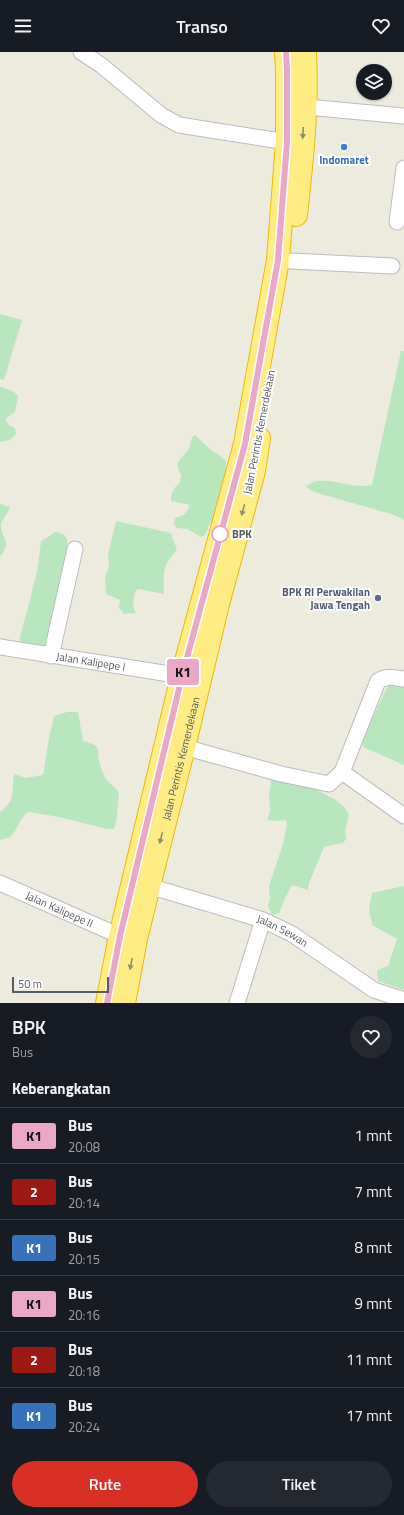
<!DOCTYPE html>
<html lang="id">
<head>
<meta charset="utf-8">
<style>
	:root { --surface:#171b24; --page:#242831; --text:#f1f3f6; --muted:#9ea1a6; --line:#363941; --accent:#d93025 }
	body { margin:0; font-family:"Titillium Web",sans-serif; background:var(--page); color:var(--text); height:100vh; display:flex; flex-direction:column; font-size:15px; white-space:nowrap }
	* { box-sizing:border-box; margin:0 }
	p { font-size:13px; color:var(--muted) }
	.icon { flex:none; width:22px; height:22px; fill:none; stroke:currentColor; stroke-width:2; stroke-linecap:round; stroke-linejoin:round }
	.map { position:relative; height:951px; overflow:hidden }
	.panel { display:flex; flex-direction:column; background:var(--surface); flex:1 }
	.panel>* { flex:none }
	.badge { padding:0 8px; border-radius:3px; font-size:14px; line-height:26px }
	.buttons { position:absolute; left:356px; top:12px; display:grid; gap:8px }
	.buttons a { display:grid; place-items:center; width:36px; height:36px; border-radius:50%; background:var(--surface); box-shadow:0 1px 3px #0004; font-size:20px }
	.scale { position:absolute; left:12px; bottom:10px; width:97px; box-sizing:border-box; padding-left:4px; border:2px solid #585b61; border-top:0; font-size:11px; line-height:14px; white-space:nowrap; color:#585b61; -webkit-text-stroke:3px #fff; paint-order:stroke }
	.map>.badge { position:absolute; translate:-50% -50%; box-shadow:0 0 0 2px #fff }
	h2 { padding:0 12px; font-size:15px; line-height:36px }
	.round { display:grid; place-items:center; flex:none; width:42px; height:42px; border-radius:21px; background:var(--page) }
	.head { display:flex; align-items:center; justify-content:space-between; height:68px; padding:0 12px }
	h1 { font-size:19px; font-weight:600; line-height:30px }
	.button { display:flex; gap:8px; margin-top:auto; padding:8px 12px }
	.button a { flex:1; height:46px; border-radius:24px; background:var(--accent); color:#fff; font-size:16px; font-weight:600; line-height:46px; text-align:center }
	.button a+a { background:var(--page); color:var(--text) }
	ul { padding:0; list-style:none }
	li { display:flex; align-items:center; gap:12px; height:56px; padding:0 12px; border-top:1px solid var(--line) }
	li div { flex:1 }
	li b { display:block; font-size:15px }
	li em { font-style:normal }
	li .badge { min-width:44px; font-weight:700; text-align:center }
	header { display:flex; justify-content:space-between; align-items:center; height:52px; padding:0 12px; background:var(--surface); font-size:18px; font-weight:600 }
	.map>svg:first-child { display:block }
	.green { fill:#b8e7bd }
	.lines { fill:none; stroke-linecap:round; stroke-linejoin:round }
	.minor-casing { stroke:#babcc2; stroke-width:17 }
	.highway-casing { stroke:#ebbb00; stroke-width:24 }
	.minor { stroke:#fff; stroke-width:15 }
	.highway { stroke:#ffed83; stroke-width:22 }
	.oneway { fill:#928e6d }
	.line-casing { stroke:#fff; stroke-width:9 }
	.line { stroke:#eba7c6; stroke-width:6 }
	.shop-dot { fill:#3f7fe0; stroke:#fff; stroke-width:1.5 }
	.stop-dot { fill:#fff; stroke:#eba7c6; stroke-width:2 }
	.service-dot { fill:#5c6f8a; stroke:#fff; stroke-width:1.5 }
	.labels { text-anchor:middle; stroke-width:4; stroke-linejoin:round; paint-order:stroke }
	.shop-label { font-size:11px; font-weight:bold; fill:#366cbe; stroke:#fff }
	.street-label { font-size:11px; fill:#585b61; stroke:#fff }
	.stop-label { font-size:11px; font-weight:bold; fill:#585b61; stroke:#fff; text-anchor:start }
	.service-label { font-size:11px; font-weight:bold; fill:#4e5e75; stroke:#fff; text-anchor:end }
</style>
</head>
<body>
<header><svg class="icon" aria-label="menu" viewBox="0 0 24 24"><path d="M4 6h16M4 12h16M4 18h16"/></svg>Transo<svg class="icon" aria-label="heart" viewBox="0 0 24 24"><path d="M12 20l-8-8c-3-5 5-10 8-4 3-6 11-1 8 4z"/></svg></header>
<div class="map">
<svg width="404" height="951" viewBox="0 0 404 951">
	<rect width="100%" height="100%" fill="#edebde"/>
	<g class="green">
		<polygon points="0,262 22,268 4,328 0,327"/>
		<path d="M401 299H404V468L391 462 314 440 305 434C309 433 313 430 317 429 336 427 353 437 372 433Z"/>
		<polygon points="0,334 14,340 18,344 15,360 5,367 9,373 15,376 16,382 10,388 0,390"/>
		<path d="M195 383 211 398 222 405 226 409V415L230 421 217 465 210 471 205 483 201 485 187 477 176 476 174 472 175 466 184 463 190 454 187 452 171 449C171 441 173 436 180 431L181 423 178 417V410L189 397 192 385Z"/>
		<path d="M0 452 10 455C8 462 3 466 1 472 0 486 13 488 0 505Z"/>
		<path d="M116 469 171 481 177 498C161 515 164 520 164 542L139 537 136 538C133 545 132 554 136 561L124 562 119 556 120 548 106 542 105 525 109 515 108 503Z"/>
		<path d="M55 480C59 480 64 482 66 485 74 499 52 577 48 596L29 594 20 591V585L30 548 38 514 41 489Z"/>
		<polygon points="389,631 404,633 404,713 363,695 363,687"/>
		<path d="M67 660H78L83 689C105 695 95 696 100 712 101 716 103 722 106 727 107 729 116 736 119 740L117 766 114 777H107L54 764 28 760C19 766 18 778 10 785 7 786 3 787 0 788V760C16 749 11 741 14 722L25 726 43 723 49 686 54 664Z"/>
		<path d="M272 726 305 732 336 748 345 756 349 763 345 779 346 787 343 791 324 795 309 831 308 838 292 833 285 846 279 861 272 863 268 854 270 847 269 834 284 789C284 781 288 775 286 768L279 769 267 768 270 760 269 741Z"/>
		<polygon points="404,834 404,938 378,929 377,918 388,914 397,887 372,873 369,856 372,841"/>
	</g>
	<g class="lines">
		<defs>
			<g id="minor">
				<polyline points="81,0 101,13 161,63 179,73 287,90"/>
				<polyline points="296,54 404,64"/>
				<polyline points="397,170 404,116"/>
				<polyline points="291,209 392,214"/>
				<path id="s1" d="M0 595 182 624"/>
				<polyline points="51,604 75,497"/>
				<path d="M184 695 281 722 329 732 342 720 378 629C386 623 395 626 404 627"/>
				<polyline points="342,720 404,764"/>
				<path id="s2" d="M0 831 120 884 128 885"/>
				<path id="s3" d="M149 834 263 868 292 882 374 938 404 948"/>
				<polyline points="237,951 263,868"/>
			</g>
			<g id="highway">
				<path d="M296 163C302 109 308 54 305 0"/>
				<polyline points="107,951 120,884 182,624 245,392 278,208 287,90 287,18 286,0"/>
				<path id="s4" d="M124 951 136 887 149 834 184 695 218 552 254 419 259 386"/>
			</g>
		</defs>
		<use href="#minor" class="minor-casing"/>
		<use href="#highway" class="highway-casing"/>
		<use href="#minor" class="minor"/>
		<use href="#highway" class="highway"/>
	</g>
	<defs><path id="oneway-solid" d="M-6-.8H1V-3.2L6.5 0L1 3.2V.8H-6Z"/></defs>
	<g class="oneway">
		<use href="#oneway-solid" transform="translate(303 81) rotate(93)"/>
		<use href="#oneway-solid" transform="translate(243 458) rotate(105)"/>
		<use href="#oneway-solid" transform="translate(161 786) rotate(104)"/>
		<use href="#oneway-solid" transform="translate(131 912) rotate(101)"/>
	</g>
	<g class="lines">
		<defs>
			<polyline id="line" points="107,951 120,884 182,624 245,392 278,208 287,90 287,18 286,0"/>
		</defs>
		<use href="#line" class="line-casing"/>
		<use href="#line" class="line"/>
	</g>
	<circle class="shop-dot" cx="344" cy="95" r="4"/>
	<circle class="stop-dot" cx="220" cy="482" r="8"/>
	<circle class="service-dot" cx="378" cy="546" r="4"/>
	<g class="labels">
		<g class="shop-label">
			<text x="344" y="112">Indomaret</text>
		</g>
		<g class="street-label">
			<text transform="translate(259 380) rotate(-79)" y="4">Jalan Perintis Kemerdekaan</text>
			<text dy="4" stroke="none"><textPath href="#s1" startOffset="92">Jalan Kalipepe I</textPath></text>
			<text dy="4" stroke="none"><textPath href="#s4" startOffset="251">Jalan Perintis Kemerdekaan</textPath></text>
			<text dy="4" stroke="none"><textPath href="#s2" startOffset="65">Jalan Kalipepe II</textPath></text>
			<text dy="4" stroke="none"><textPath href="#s3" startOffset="141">Jalan Sewan</textPath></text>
		</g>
		<g class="stop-label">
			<text x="232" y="486">BPK</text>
		</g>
		<g class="service-label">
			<text x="370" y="544">BPK RI Perwakilan<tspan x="370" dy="13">Jawa Tengah</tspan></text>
		</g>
	</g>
</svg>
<div class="buttons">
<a><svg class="icon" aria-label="layers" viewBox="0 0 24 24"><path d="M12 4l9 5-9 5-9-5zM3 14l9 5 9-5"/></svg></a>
</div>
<div class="scale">50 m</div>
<b class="badge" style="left:183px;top:620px;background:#eba7c6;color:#111">K1</b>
</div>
<section class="panel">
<div class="head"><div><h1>BPK</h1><p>Bus</p></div><a class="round"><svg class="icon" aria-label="heart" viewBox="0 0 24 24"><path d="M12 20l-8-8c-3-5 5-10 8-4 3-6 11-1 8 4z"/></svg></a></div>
<h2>Keberangkatan</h2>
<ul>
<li><span class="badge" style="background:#eba7c6;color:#111">K1</span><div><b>Bus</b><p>20:08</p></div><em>1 mnt</em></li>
<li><span class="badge" style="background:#9c1a13;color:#fff">2</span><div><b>Bus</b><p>20:14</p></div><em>7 mnt</em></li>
<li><span class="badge" style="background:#3671b9;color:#fff">K1</span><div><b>Bus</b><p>20:15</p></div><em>8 mnt</em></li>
<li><span class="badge" style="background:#eba7c6;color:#111">K1</span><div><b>Bus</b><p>20:16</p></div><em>9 mnt</em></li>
<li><span class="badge" style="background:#9c1a13;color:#fff">2</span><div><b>Bus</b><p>20:18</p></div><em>11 mnt</em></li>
<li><span class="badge" style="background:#3671b9;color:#fff">K1</span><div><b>Bus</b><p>20:24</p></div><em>17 mnt</em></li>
</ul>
<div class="button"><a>Rute</a><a>Tiket</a></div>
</section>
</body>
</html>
